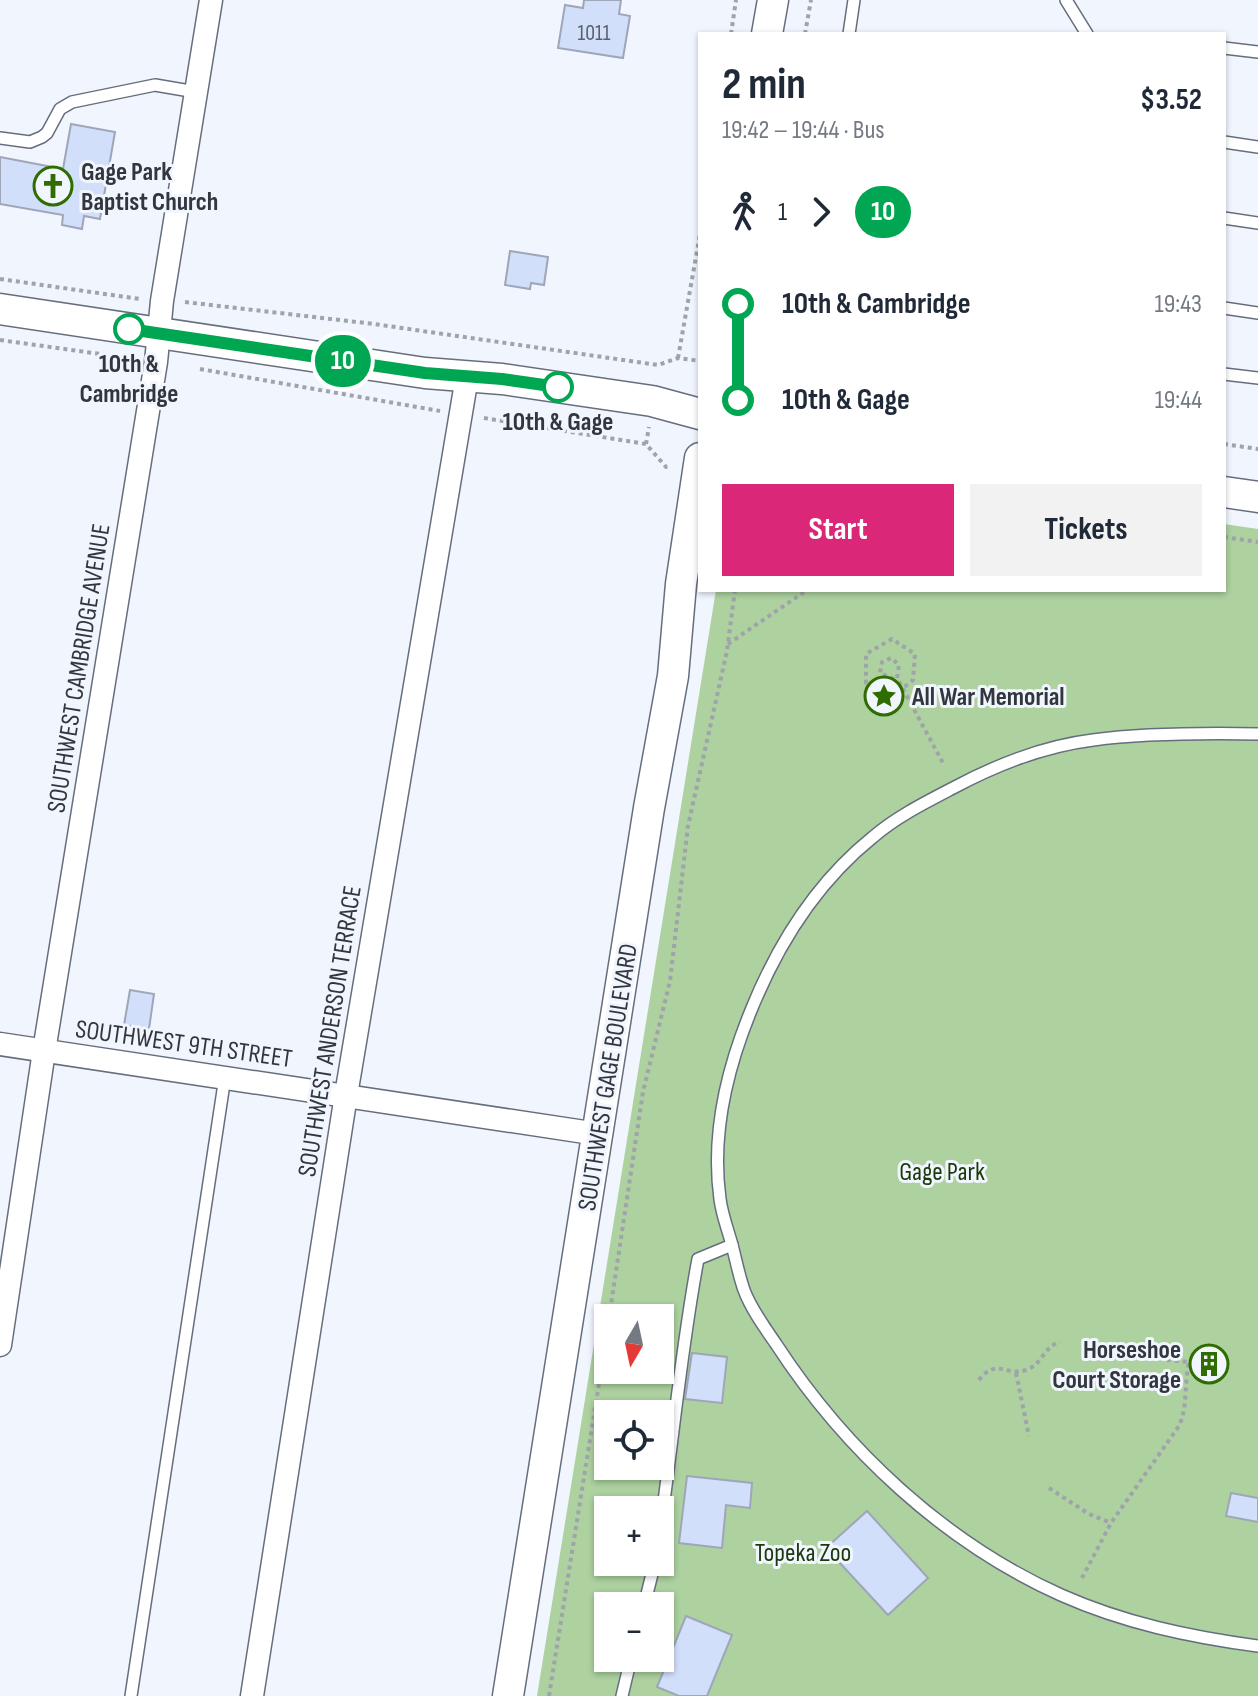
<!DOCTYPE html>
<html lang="en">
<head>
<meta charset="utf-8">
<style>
	:root { --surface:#fff; --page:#f2f2f3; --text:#1f2937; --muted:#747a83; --accent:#db2777 }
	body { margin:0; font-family:"Sofia Sans Condensed",sans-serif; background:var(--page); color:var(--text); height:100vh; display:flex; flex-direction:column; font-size:30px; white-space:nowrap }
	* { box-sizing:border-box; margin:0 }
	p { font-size:26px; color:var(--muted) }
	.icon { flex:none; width:44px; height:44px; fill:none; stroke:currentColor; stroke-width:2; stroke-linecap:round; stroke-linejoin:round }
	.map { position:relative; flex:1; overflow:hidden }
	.side { position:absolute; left:698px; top:32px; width:528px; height:560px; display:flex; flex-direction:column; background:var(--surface); border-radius:0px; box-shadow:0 2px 6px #0004 }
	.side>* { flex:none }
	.badge { padding:0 16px; border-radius:26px; font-size:28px; line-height:52px }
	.needle { width:52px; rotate:189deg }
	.fabs { position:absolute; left:594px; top:1304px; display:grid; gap:16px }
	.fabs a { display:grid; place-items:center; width:80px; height:80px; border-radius:0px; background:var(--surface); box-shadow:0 2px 6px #0004; font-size:40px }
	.map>.badge { position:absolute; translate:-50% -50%; box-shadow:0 0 0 4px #fff }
	.legs { display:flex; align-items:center; gap:12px; height:88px; padding:0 24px; font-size:26px }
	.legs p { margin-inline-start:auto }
	.headline { display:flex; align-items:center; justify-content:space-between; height:136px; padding:0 24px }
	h1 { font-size:44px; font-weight:700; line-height:60px }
	.primary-button { display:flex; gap:16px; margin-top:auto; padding:16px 24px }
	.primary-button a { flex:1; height:92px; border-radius:0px; background:var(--accent); color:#fff; font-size:32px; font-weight:700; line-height:92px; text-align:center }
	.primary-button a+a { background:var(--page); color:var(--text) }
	ul { padding:0 24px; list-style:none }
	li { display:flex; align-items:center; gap:28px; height:96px; font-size:30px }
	li i { display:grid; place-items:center; width:12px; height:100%; margin:0 10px; background:currentColor }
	li i::after { content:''; width:20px; height:20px; margin:-10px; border:6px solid; border-radius:50%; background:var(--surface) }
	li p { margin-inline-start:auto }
	li:first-child i { background:linear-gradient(#0000 50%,currentColor 0) }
	li:last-child i { background:linear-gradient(currentColor 50%,#0000 0) }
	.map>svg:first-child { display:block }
	.green { fill:#add19f; fill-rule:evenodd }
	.building { fill:#d2dffb; stroke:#9ea6b7; stroke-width:2 }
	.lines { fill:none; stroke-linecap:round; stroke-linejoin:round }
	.lane-casing { stroke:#666e7e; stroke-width:14 }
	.street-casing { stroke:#666e7e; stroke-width:25 }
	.secondary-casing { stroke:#666e7e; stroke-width:33 }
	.path { stroke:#9fa3aa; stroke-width:4; stroke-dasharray:4 4; stroke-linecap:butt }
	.lane { stroke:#fff; stroke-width:11 }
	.street { stroke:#fff; stroke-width:22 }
	.secondary { stroke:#fff; stroke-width:30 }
	.line-1-casing { stroke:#fff; stroke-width:18 }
	.line-1 { stroke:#00a651; stroke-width:12 }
	.stop-1-dot { fill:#fff; stroke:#00a651; stroke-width:4 }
	.labels { text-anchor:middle; stroke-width:6; stroke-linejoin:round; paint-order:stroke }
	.number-label { font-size:22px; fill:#5a606c }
	.poi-label { font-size:26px; font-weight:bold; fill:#32363d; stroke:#f1f5fd; text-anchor:start }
	.stop-label { font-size:26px; font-weight:bold; fill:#32363d; stroke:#f1f5fd }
	.street-label { font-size:26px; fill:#32363d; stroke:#f1f5fd }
	.park-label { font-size:26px; fill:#1b390b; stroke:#f1f5fd }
</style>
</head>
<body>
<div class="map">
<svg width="1258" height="1696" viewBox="0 0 1258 1696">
	<rect width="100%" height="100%" fill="#f1f5fd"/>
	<path class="green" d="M1224 524 1258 529V1696H537L716 590H1224ZM608 1318H660V1370H608ZM608 1414H660V1466H608ZM608 1510H660V1562H608ZM608 1606H660V1658H608Z"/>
	<g class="building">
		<polygon points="584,0 621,0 619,14 630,16 623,58 558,48 565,5 583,8"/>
		<polygon points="71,124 115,132 100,219 84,216 82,229 62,225 63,215 0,204 0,157 63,169"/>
		<polygon points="510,251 548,257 544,285 531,283 530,289 505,285"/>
		<polygon points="130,990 154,994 149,1029 124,1025"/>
		<polygon points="692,1353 727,1357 722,1403 685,1399"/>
		<polygon points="687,1476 752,1483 750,1508 726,1505 722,1548 679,1543"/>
		<polygon points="1231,1493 1258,1498 1258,1522 1226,1516"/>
		<polygon points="867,1511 928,1578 888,1615 826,1548"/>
		<polygon points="686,1616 732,1635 707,1696 679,1696 657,1687"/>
	</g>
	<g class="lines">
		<defs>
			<g id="lane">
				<polyline points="1066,0 1087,34"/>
				<polyline points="849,34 854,0"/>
				<polyline points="1224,48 1258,52"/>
				<polyline points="0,138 30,142 42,137 47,133 60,109 72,102 155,85 196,92"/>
				<polyline points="1224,142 1258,147"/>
				<polyline points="1224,218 1258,223"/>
				<polyline points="1224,308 1258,313"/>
				<polyline points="1224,374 1258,378"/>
				<path d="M1258 734C1204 733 1147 733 1093 740 1044 746 996 765 953 788 926 802 896 817 873 837 817 882 779 942 752 1008 727 1068 711 1134 720 1199 722 1215 728 1230 732 1245 736 1260 739 1276 744 1290 751 1309 765 1328 776 1344 845 1450 945 1543 1061 1595 1124 1623 1190 1637 1258 1646"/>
				<path d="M660 1530C673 1440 681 1349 698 1259L732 1245"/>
				<polyline points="644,1606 655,1562"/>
				<polyline points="131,1696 225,1077"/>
				<polyline points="622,1696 631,1658"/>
			</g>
			<g id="street">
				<polyline points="0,1044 598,1134"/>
				<polyline points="0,1345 44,1051 156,362 162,301 211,0"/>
				<polyline points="252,1696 346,1095 467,377"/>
			</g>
			<g id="secondary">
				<polyline points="767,34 773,0"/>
				<polyline points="0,309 425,373 502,379 652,401 700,414"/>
				<polyline points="1224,492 1258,497"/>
				<polyline points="508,1696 649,808 673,676 681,584 700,458"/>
			</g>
		</defs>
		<use href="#lane" class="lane-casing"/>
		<use href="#street" class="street-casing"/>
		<use href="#secondary" class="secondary-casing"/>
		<g class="path">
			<polyline points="731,34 736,0"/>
			<polyline points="805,34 811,0"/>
			<polyline points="0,279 140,299"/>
			<polyline points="185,302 374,324 658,365 678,358 700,361"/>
			<polyline points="0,340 136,359"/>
			<polyline points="678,358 700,234"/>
			<polyline points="200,369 440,411"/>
			<polyline points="484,418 646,444 666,467 671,467"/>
			<polyline points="646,444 649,427"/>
			<polyline points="1224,444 1258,449"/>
			<polyline points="1224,537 1258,542"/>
			<polyline points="728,644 807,590"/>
			<polyline points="894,679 880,673 882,662 891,658 899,665 897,678 944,765"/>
			<polyline points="902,688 889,695 866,683 866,654 892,639 915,654 913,680 902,689"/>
			<polyline points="609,1318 643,1092 670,981 688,826 727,651 735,590"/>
			<polyline points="1016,1373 1029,1436"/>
			<path d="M979 1380C997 1357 1006 1377 1026 1370 1042 1365 1044 1346 1060 1342"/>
			<polyline points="1049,1488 1089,1514 1111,1523"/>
			<path d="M1082 1578 1111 1523 1179 1426C1188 1406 1184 1384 1189 1362L1167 1360"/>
			<polyline points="549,1696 608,1327"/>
		</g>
		<use href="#lane" class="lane"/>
		<use href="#street" class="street"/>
		<use href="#secondary" class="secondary"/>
	</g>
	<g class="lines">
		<defs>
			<polyline id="line-1" points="129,329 425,373 502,379 558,387"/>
		</defs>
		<use href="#line-1" class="line-1-casing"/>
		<use href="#line-1" class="line-1"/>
	</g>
	<defs>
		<symbol id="church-ring" viewBox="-11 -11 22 22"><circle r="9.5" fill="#f1f5fd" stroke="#2f6d00" stroke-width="1.5"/><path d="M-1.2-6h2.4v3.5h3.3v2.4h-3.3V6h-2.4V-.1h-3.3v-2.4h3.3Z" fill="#2f6d00"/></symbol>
		<symbol id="sight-ring" viewBox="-11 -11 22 22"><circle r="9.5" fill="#f1f5fd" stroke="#2f6d00" stroke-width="1.5"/><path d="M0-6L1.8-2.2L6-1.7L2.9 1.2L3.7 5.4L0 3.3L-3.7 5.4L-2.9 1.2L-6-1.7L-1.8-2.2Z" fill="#2f6d00"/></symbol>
		<symbol id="building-ring" viewBox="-11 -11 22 22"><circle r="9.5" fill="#f1f5fd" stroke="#2f6d00" stroke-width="1.5"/><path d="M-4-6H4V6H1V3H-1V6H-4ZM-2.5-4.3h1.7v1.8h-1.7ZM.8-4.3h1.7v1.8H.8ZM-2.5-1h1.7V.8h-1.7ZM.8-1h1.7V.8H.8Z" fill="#2f6d00"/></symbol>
	</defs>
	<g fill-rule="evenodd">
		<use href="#church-ring" x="31" y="164" width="44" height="44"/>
		<use href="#sight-ring" x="862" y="674" width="44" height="44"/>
		<use href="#building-ring" x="1187" y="1342" width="44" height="44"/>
	</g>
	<g class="stop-1-dot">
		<circle cx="129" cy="329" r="14"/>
		<circle cx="558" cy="387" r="14"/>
	</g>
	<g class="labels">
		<g class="number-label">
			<text x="594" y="40">1011</text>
		</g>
		<g class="poi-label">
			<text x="81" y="180">Gage Park<tspan x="81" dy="30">Baptist Church</tspan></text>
			<text x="912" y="705">All War Memorial</text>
			<text x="1181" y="1358" text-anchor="end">Horseshoe<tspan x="1181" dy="30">Court Storage</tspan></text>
		</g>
		<g class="stop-label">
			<text x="129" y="372">10th &amp;<tspan x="129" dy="30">Cambridge</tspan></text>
			<text x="558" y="430">10th &amp; Gage</text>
		</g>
		<g class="street-label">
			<text transform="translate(78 668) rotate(-81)" y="9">SOUTHWEST CAMBRIDGE AVENUE</text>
			<text transform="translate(329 1031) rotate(-81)" y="9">SOUTHWEST ANDERSON TERRACE</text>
			<text transform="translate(184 1043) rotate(8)" y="9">SOUTHWEST 9TH STREET</text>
			<text transform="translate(607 1077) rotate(-81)" y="9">SOUTHWEST GAGE BOULEVARD</text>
		</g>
		<g class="park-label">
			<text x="942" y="1180">Gage Park</text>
			<text x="803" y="1561">Topeka Zoo</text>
		</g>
	</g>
</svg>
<div class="fabs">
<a><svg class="needle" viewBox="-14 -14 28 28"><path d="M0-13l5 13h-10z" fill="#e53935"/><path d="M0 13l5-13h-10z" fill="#747a83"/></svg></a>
<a><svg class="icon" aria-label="locate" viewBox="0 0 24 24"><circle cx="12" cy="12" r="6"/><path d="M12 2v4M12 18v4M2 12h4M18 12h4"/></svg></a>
<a>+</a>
<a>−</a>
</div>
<b class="badge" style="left:343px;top:361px;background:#00a651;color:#fff">10</b>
<section class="side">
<div class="headline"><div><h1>2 min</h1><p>19:42 – 19:44 · Bus</p></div><b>$3.52</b></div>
<div class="legs"><svg class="icon" aria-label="walk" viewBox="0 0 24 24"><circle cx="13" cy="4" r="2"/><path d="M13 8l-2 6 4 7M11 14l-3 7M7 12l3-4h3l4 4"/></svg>1<svg class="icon" aria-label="forward" viewBox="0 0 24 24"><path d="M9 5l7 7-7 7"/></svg><b class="badge" style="background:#00a651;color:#fff">10</b></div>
<ul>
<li><i style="color:#00a651"></i><b>10th &amp; Cambridge</b><p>19:43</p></li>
<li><i style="color:#00a651"></i><b>10th &amp; Gage</b><p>19:44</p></li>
</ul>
<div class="primary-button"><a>Start</a><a>Tickets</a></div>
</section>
</div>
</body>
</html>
